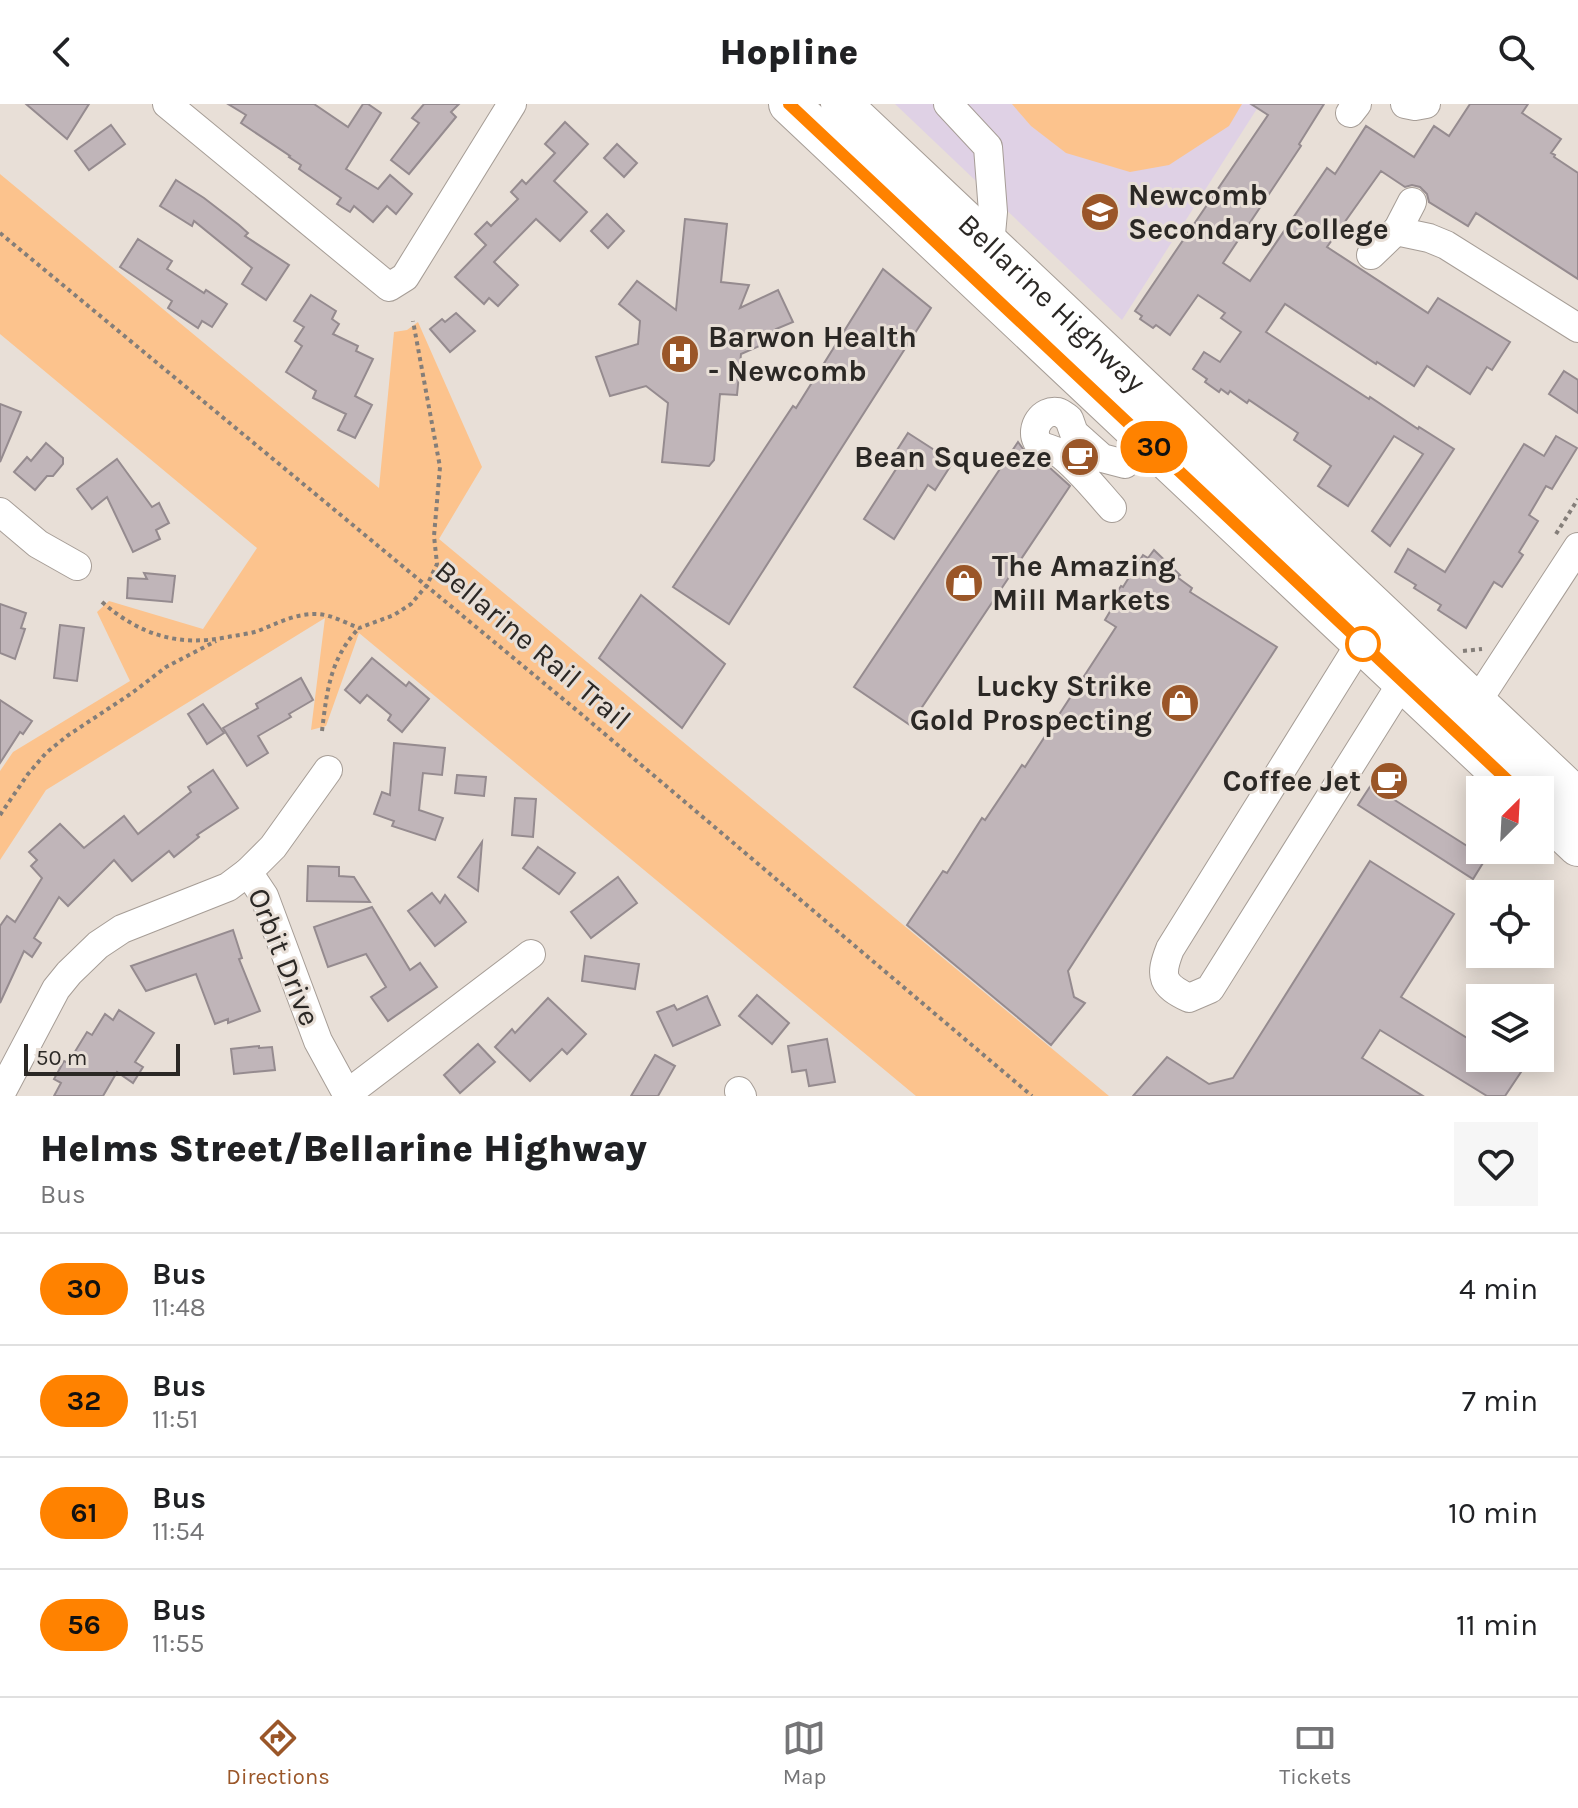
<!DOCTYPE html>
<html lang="en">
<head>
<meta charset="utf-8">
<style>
	:root { --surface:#fff; --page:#f6f6f6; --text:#202124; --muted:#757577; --line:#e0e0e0; --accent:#9a5628 }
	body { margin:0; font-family:Karla,sans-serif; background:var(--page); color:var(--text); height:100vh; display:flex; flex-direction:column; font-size:30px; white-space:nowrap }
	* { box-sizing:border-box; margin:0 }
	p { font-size:26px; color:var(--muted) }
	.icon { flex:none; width:44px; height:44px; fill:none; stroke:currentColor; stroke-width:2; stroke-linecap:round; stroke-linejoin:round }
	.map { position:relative; height:992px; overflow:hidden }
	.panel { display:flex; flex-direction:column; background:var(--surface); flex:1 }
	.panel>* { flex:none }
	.badge { padding:0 16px; border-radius:26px; font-size:28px; line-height:52px }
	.needle { width:52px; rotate:24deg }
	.fabs { position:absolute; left:1466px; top:672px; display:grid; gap:16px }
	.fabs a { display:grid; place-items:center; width:88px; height:88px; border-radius:0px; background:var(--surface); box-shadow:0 4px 20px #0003; font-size:40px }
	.scale { position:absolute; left:24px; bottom:20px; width:156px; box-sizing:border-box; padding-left:8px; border:4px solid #2b2825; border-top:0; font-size:22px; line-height:28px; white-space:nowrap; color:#2b2825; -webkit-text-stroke:6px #e8dfd7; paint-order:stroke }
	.map>.badge { position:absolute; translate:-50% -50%; box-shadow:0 0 0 4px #fff }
	.round { display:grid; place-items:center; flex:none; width:84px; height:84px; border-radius:0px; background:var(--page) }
	.summary { display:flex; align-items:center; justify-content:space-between; height:136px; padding:0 40px }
	h1 { font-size:38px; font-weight:800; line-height:60px }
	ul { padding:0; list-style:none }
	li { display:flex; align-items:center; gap:24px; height:112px; padding:0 40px; border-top:2px solid var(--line) }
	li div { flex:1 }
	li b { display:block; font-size:30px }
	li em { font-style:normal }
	li .badge { min-width:88px; font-weight:700; text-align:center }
	header { display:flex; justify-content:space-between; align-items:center; height:104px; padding:0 40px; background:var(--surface); font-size:36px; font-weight:800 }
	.dock { display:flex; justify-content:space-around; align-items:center; height:112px; border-top:2px solid var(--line); background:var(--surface); font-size:22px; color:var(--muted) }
	.dock a { display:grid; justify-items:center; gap:4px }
	.dock .on { color:var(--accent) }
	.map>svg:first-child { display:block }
	.education { fill:#dfd1e5 }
	.green { fill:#fcc38d }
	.building { fill:#c0b5b9; stroke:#958b8f; stroke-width:2 }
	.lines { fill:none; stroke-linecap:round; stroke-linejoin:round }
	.minor-casing { stroke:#a69d96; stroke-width:30 }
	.highway-casing { stroke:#a69d96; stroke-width:42 }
	.path { stroke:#847e79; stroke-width:4; stroke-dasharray:4 4; stroke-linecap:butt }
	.minor { stroke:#fff; stroke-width:28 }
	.highway { stroke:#fff; stroke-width:40 }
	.line-casing { stroke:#fff; stroke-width:18 }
	.line { stroke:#ff8200; stroke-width:12 }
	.stop-dot { fill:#fff; stroke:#ff8200; stroke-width:4 }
	.labels { text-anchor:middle; stroke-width:6; stroke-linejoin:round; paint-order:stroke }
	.poi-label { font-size:30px; font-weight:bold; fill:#2b2825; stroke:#e8dfd7; text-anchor:start }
	.street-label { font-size:30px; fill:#2b2825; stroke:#e8dfd7 }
</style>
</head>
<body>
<header><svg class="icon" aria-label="back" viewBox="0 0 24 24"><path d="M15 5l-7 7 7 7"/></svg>Hopline<svg class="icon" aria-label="search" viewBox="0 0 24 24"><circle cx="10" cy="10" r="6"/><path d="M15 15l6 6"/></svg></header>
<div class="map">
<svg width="1578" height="992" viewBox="0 0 1578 992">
	<rect width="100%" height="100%" fill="#e8dfd7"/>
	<polygon class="education" points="895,0 1260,0 1122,216"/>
	<g class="green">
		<polygon points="1012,0 1242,0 1229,22 1169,61 1130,68 1066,49 1031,22"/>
		<polygon points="0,70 379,384 394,228 407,226 418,218 482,363 439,435 1109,992 916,992 359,529 326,622 311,626 325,514 46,686 0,756 0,667 13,648 130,577 97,508 109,497 203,525 257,444 0,230"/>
	</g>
	<g class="building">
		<polygon points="26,0 89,0 67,35"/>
		<polygon points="228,0 314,0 348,23 363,0 368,0 381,9 346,65 378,85 390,71 412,90 396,110 387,102 373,118 354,102 350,108 337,100 341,94 299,65 301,61 289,53 290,52 241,19 246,11"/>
		<polygon points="424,0 459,0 451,8 456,13 409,70 391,56 419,19 412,14"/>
		<polygon points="1251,0 1324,0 1299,40 1301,42 1223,159 1250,177 1327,64 1335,70 1366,22 1414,53 1434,22 1449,32 1470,0 1528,0 1522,9 1561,35 1551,49 1555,51 1554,53 1578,69 1578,175 1476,109 1468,122 1429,98 1427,90 1420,83 1412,81 1405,83 1381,67 1327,143 1428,209 1438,194 1510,238 1492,266 1487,263 1470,290 1427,262 1414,282 1377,258 1376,260 1285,200 1266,228 1369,295 1370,293 1418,325 1419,323 1454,345 1390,442 1372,427 1423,350 1394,332 1348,402 1318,382 1331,362 1294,336 1298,329 1249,296 1247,299 1230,287 1228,290 1221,285 1219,288 1205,278 1207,275 1193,265 1204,248 1220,258 1241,228 1221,214 1225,209 1198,191 1170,231 1156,221 1153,224 1140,215 1142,212 1135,207 1268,11"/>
		<polygon points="565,18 588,40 554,77 587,108 560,137 536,115 494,158 518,181 498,202 489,194 484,200 455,173 486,141 475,130 487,118 491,122 518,95 511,88 522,76 526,80 555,49 545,40"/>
		<polygon points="111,21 125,40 89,66 75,47"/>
		<polygon points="617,40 637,59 624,73 604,54"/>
		<polygon points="176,76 204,94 239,121 248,129 245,132 289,161 266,196 242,180 252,164 194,117 192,122 160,102"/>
		<polygon points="607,110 624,127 608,144 591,127"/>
		<polygon points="685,115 727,120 721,178 749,181 740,204 778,186 793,218 776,225 780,233 741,250 737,291 720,290 714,356 709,362 662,358 668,299 646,282 610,292 596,253 638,240 640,217 619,200 637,177 676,206"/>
		<polygon points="138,135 172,157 167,165 204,189 206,186 227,200 212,223 202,217 198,224 168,204 172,197 120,163"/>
		<polygon points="883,165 931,204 729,520 673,483 793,302 796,304"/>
		<polygon points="311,191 336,207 332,215 339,220 333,230 358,242 356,247 373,255 355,292 372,301 355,334 338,326 346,310 313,294 316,287 286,268 302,242 295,237 304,223 294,217"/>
		<polygon points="456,209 475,227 450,248 430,225 442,215 445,218"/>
		<polygon points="1564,267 1578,276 1578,309 1549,290"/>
		<polygon points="0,300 21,308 0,358"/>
		<polygon points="908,329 953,358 935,386 928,381 894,435 864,415 898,362 890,357"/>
		<polygon points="1556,332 1577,344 1552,385 1546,382 1529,411 1538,417 1519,448 1523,451 1502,483 1494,478 1466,524 1438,506 1441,501 1414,484 1416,481 1395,468 1408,445 1445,468 1524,340 1544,352"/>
		<polygon points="1018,338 1029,353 1049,363 1070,382 910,621 854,583"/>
		<polygon points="46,339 63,354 63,360 53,372 47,372 35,386 14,368 27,353 31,357"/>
		<polygon points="117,355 152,403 159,399 169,419 156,426 160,435 133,448 107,393 92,405 77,385"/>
		<polygon points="1154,446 1180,471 1177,473 1192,484 1190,488 1277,543 1068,867 1074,893 1085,899 1051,941 907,821 943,767 947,769 982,714 985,716 1022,661 1025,663 1116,523 1105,516 1115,499 1111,497 1121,482 1123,483 1143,451 1148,454"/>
		<polygon points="144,469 175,472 172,498 127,494 128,474 147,475"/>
		<polygon points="641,491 725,560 682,624 599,554"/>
		<polygon points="0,500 26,509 21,524 25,525 15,555 0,549"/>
		<polygon points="60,521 84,524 77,577 54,574"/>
		<polygon points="372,554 406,582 409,578 429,595 402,628 388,616 391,611 367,591 360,599 345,586"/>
		<polygon points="301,574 313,596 289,610 291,613 258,632 268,649 247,662 223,624 258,604 256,600"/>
		<polygon points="0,596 32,617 23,630 20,628 0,659"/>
		<polygon points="203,600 224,629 207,640 188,610"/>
		<polygon points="394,639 445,644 442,671 423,669 419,706 443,714 435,736 392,722 394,717 374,710 382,688 390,691"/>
		<polygon points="213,666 238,704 197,731 199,733 174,753 169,747 132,777 114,756 68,802 59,793 34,834 41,839 32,853 24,847 0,899 0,822 7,812 15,818 42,774 31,762 37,756 29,748 60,720 84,744 124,712 138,730 191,688 188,683"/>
		<polygon points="457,671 486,673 484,692 455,689"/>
		<polygon points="1371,681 1486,754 1473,775 1358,701"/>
		<polygon points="515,694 536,695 533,733 512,731"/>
		<polygon points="482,738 478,787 458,773"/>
		<polygon points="538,743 575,769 559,790 523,764"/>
		<polygon points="1370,757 1454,810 1401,893 1480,942 1480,954 1499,954 1521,968 1505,992 1487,992 1380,926 1362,954 1423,992 1133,992 1167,953 1209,980 1233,974"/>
		<polygon points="308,762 339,763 339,772 354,773 370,798 307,797"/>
		<polygon points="618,773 637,799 591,834 571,808"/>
		<polygon points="432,789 440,799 445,791 466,818 435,842 408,807"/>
		<polygon points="372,803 410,866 420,859 437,883 388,917 371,893 386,883 366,850 328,863 314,823"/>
		<polygon points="233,826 242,854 239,855 260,907 228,919 228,915 215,920 196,870 146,887 131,862"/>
		<polygon points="585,852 639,860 635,885 582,877"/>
		<polygon points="757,891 789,919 772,940 739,912"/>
		<polygon points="707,892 720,921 673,942 657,908 674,901 677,906"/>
		<polygon points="548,894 586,930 567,950 562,945 530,977 495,943 512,925 515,929"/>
		<polygon points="119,906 154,929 135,958 143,963 133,979 117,968 103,992 54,992 61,979 54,975 64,957 68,959 87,928 92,931 105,910 113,916"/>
		<polygon points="827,935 835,978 809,982 806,966 792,968 788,942"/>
		<polygon points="478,940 495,958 460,989 444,971"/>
		<polygon points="259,942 259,944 272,943 275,966 234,970 231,945"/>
		<polygon points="655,951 675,962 658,992 631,992"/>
	</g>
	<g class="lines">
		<defs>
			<g id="minor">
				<polyline points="167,0 389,183 405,173 512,0"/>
				<polyline points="948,0 988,43 993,108 990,141"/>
				<polyline points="1405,0 1415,2 1426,0"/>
				<polyline points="1350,9 1357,0"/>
				<polyline points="1396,127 1429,134 1446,141 1578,224"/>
				<polyline points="1371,151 1398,125 1412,98"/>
				<path d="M1112 404C1095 385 1079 364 1059 349 1052 344 1042 345 1037 337 1030 324 1042 305 1058 308 1062 309 1066 313 1069 315L1074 329 1102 354 1125 360"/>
				<polyline points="0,408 38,440 77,462"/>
				<path d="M1361 538 1170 845C1159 873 1162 881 1189 894L1210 885 1403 577"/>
				<polyline points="1467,613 1578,443"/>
				<polyline points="248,768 264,792 318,937 348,992"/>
				<polyline points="739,987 742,992"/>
				<polyline points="347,990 531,850"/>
				<polyline points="0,991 56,885 69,869 98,841 122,825 228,783 248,768 273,743 328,666"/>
			</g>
			<g id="highway">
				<polyline points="789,0 1518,686"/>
				<path id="s1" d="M841 0 1578 695"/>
				<polyline points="1540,706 1578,742"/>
			</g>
		</defs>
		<use href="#minor" class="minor-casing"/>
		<use href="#highway" class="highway-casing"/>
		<g class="path">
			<polyline points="0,129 580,609 1032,992"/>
			<polyline points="1556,430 1578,395"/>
			<path d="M102 498C140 531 178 543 228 533 238 531 249 530 258 527 278 519 296 509 318 510 332 511 346 519 359 524L394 511 411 500 427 481 437 460 434 432 440 363 413 217"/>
			<polyline points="1463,547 1482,545"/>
			<path d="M322 627C327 586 330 555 359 524"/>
			<polyline points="0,711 28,670 46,649 67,632 132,589 166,563 216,537"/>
		</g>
		<use href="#minor" class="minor"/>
		<use href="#highway" class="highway"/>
	</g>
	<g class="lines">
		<defs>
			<polyline id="line" points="789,0 1518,686"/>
		</defs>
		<use href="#line" class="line-casing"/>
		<use href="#line" class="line"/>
	</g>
	<defs>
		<symbol id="school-disc" viewBox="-11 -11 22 22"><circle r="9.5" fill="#9a5628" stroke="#e8dfd7"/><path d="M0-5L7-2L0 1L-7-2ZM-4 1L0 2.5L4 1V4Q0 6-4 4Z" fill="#fff"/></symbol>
		<symbol id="hospital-disc" viewBox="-11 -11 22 22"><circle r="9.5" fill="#9a5628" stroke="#e8dfd7"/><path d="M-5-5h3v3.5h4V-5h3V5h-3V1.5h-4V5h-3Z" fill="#fff"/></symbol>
		<symbol id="cafe-disc" viewBox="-11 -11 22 22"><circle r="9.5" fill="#9a5628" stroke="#e8dfd7"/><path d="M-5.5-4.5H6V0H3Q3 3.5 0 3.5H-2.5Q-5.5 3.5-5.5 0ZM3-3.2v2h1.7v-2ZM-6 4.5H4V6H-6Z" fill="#fff"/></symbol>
		<symbol id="shop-disc" viewBox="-11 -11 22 22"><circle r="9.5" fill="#9a5628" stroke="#e8dfd7"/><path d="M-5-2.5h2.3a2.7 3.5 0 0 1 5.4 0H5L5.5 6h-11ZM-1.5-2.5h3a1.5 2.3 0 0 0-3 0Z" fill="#fff"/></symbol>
	</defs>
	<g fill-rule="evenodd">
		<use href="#school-disc" x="1078" y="86" width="44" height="44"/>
		<use href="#hospital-disc" x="658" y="228" width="44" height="44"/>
		<use href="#cafe-disc" x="1058" y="331" width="44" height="44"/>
		<use href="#shop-disc" x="942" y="457" width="44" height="44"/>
		<use href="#shop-disc" x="1158" y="577" width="44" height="44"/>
		<use href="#cafe-disc" x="1367" y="655" width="44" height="44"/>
	</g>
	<circle class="stop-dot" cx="1363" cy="540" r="16"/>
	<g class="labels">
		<g class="poi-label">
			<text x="1128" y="101">Newcomb<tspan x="1128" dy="34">Secondary College</tspan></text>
			<text x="708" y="243">Barwon Health<tspan x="708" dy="34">- Newcomb</tspan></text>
			<text x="1052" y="363" text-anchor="end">Bean Squeeze</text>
			<text x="992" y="472">The Amazing<tspan x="992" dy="34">Mill Markets</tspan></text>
			<text x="1152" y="592" text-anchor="end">Lucky Strike<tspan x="1152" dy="34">Gold Prospecting</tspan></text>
			<text x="1361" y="687" text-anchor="end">Coffee Jet</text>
		</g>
		<g class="street-label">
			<text dy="10" stroke="none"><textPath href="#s1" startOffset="290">Bellarine Highway</textPath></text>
			<text transform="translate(533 541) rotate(40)" y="10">Bellarine Rail Trail</text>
			<text transform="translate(284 853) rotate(68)" y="10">Orbit Drive</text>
		</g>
	</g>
</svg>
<div class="fabs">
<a><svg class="needle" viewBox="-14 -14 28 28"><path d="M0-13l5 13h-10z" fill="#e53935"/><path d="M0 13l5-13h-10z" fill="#757577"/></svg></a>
<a><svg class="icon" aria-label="locate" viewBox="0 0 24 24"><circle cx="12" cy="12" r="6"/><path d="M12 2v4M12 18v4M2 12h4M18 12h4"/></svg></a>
<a><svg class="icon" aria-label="layers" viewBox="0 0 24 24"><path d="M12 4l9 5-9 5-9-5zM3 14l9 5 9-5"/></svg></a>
</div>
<div class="scale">50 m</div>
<b class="badge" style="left:1154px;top:343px;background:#ff8200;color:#111">30</b>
</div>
<section class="panel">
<div class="summary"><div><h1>Helms Street/Bellarine Highway</h1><p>Bus</p></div><a class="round"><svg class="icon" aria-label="heart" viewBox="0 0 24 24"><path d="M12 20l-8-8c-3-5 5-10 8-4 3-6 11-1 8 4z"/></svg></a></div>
<ul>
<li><span class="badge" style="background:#ff8200;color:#111">30</span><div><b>Bus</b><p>11:48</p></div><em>4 min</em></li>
<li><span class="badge" style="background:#ff8200;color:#111">32</span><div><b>Bus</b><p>11:51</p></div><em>7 min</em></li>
<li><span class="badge" style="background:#ff8200;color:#111">61</span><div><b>Bus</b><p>11:54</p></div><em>10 min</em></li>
<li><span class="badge" style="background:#ff8200;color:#111">56</span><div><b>Bus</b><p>11:55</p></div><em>11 min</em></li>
</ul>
</section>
<nav class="dock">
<a class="on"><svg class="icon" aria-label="directions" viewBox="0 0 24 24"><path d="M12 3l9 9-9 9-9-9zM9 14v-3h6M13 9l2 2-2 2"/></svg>Directions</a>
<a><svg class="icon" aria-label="map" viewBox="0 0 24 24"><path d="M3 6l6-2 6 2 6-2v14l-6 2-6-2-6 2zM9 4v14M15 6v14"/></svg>Map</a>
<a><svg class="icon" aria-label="tickets" viewBox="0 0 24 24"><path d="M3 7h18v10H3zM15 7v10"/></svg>Tickets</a>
</nav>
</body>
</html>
